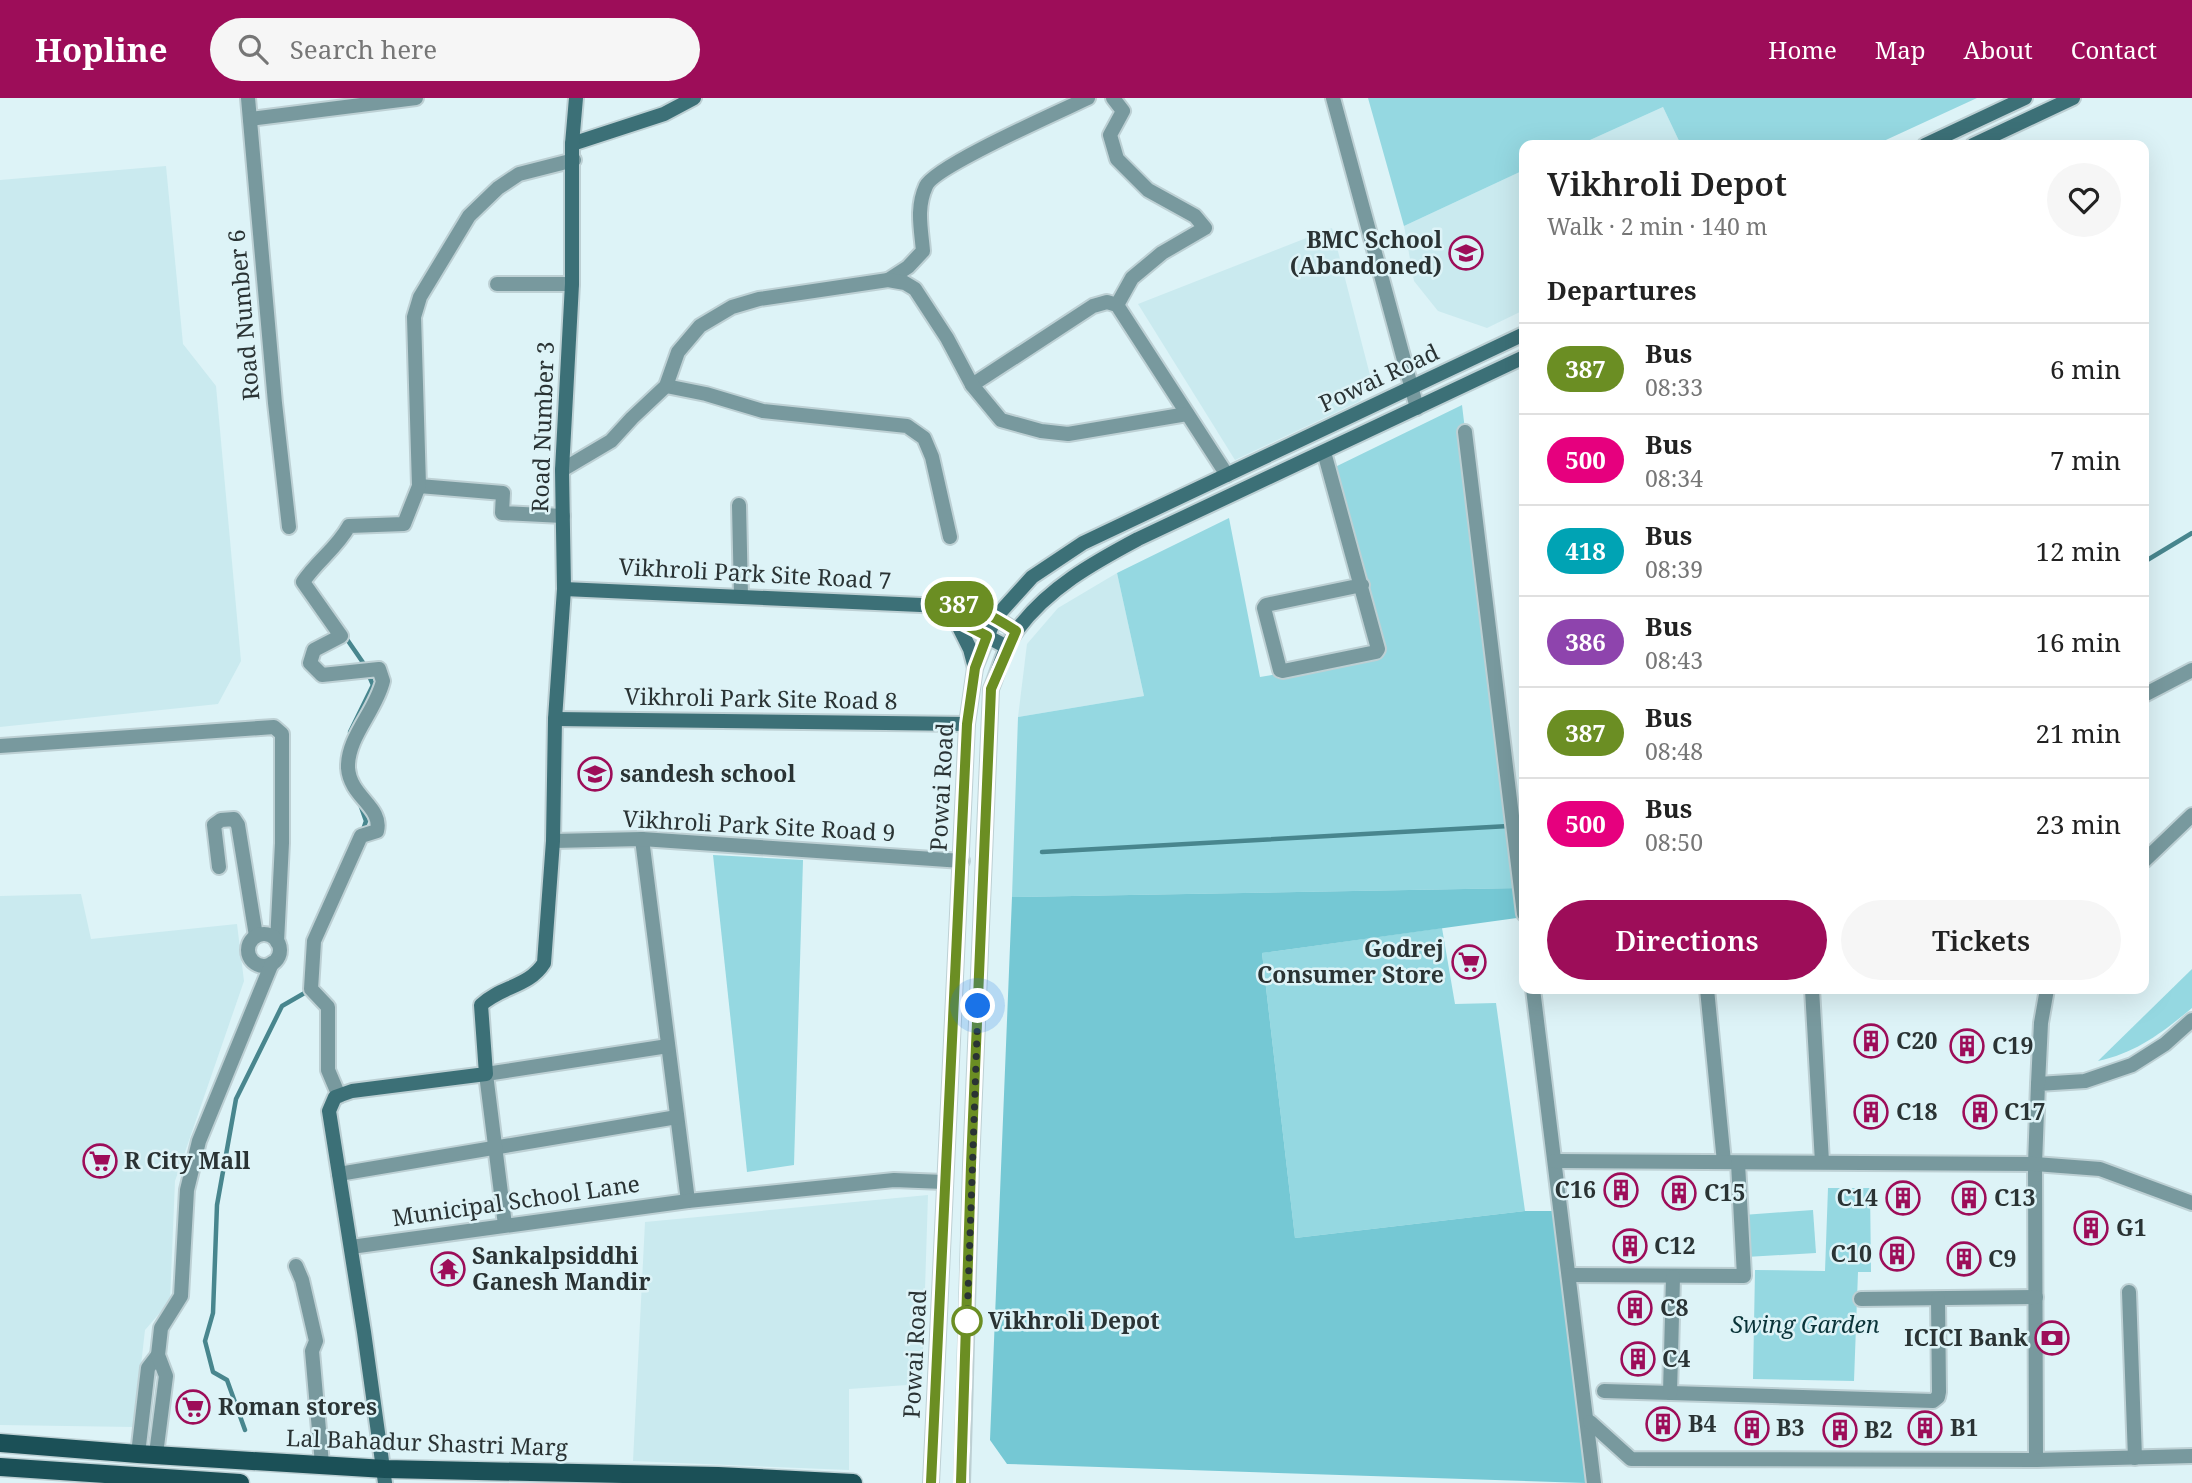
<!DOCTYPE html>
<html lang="en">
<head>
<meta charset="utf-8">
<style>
	:root { --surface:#fff; --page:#f6f6f6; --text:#222; --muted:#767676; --line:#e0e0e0; --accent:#9d0d59 }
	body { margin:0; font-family:"Noto Serif",serif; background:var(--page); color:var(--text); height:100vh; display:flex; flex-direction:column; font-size:26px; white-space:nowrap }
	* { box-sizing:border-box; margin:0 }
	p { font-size:23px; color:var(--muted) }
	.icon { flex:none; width:38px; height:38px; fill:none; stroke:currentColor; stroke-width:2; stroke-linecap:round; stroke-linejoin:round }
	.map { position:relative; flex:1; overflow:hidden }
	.side { position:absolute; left:1519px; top:42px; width:630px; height:854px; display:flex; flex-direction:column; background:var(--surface); border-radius:14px; box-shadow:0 7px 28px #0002 }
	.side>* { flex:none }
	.badge { padding:0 14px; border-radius:23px; font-size:24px; line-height:46px }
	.you { position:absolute; width:35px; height:35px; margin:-18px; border:5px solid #fff; border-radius:50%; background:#1a73e8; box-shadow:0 0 0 10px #1a73e833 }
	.map>.badge { position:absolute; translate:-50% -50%; box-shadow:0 0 0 4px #fff }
	h2 { padding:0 28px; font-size:26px; line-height:63px }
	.round { display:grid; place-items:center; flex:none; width:74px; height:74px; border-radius:37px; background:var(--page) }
	.head { display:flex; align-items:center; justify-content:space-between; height:119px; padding:0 28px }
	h1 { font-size:33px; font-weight:600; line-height:52px }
	.button { display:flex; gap:14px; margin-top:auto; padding:14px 28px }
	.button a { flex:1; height:80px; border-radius:42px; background:var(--accent); color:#fff; font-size:28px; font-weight:600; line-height:80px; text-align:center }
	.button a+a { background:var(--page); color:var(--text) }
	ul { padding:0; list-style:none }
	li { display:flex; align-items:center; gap:21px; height:91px; padding:0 28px; border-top:2px solid var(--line) }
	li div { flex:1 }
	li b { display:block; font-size:26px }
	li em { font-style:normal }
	li .badge { min-width:77px; font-weight:700; text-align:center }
	header { display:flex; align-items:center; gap:42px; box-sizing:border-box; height:98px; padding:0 35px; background:var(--accent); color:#fff }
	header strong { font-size:33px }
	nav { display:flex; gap:38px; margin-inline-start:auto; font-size:24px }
	.search { width:490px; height:63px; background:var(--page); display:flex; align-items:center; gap:18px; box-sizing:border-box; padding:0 24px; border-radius:38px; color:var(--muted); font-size:26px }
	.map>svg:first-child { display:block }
	.built { fill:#caeaef }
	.green { fill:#95d8e1 }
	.forest { fill:#75c8d4 }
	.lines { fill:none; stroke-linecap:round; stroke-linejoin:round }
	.stream { stroke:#48868e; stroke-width:4.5 }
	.street-casing { stroke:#bdd0d4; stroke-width:18 }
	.secondary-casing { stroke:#bdd0d4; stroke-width:18 }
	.primary-casing { stroke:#bdd0d4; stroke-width:21 }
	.street { stroke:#78999e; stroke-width:14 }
	.secondary { stroke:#3c7077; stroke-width:14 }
	.primary { stroke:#1b5057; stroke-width:18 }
	.line-casing { stroke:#fff; stroke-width:16 }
	.line { stroke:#6b8e23; stroke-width:10 }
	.walk { stroke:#2a3334; stroke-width:7; stroke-dasharray:0 12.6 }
	.stop-dot { fill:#fff; stroke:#6b8e23; stroke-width:3.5 }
	.labels { text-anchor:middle; stroke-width:5; stroke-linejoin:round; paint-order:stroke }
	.poi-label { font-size:23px; font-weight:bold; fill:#2a3334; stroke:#ddf3f7; text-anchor:start }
	.street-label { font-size:23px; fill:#2a3334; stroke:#ddf3f7 }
	.stop-label { font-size:23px; font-weight:bold; fill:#2a3334; stroke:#ddf3f7; text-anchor:start }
	.park-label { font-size:23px; font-style:italic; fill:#0a3439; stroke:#ddf3f7 }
</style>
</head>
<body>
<header>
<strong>Hopline</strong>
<div class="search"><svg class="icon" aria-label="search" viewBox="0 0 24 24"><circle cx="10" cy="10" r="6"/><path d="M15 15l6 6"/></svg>Search here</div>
<nav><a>Home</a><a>Map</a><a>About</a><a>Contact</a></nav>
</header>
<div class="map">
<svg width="2192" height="1385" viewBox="0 0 2192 1385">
	<rect width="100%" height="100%" fill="#ddf3f7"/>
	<g class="built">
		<polygon points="1663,9 1681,47 1579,47"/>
		<polygon points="166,68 183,246 216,288 241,563 218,606 0,629 0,82"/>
		<polygon points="1524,72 1524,212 1487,230 1438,213 1414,183 1404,128"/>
		<polygon points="1332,130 1371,281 1360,303 1235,362 1138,206"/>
		<polygon points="1117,475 1144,598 1018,619 1027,546 1058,510"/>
		<polygon points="81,796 91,841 237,826 244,883 175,1083 170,1203 145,1232 134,1329 0,1327 0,798"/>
		<polygon points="928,1097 922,1286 849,1291 849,1372 633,1363 645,1124"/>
	</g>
	<g class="green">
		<polygon points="1368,0 1977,0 1875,47 1681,47 1663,9 1579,47 1524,47 1524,72 1404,128"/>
		<polygon points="1462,307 1520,790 1012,799 1018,619 1144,598 1117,475 1229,420 1260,579 1374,560 1333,370"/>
		<polygon points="713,757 803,762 794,1067 747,1074"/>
		<polygon points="1442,830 1455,906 1496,905 1525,1113 1295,1140 1262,855"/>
		<path d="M2192 871V910C2163 934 2136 955 2098 963Z"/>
		<polygon points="1828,1090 1870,1090 1871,1174 1858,1174 1854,1283 1753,1281 1755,1172 1825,1173"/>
		<polygon points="1813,1112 1816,1155 1746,1159 1743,1117"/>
	</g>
	<polygon class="forest" points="1520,790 1524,819 1262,855 1295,1140 1525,1113 1559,1113 1586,1385 1007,1366 990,1342 1012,799"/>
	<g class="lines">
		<g class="stream">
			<polyline points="2144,464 2192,435"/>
			<polyline points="344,537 364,566 373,587 350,634"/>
			<polyline points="360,706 366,723 362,735"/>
			<polyline points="1042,754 1509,728"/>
			<polyline points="245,1332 227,1282 213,1274 205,1243 213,1215 217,1107 236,1001 282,908 308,893"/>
		</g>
		<defs>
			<g id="street">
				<polyline points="248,0 275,305 289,429"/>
				<polyline points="1113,0 1123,13 1110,37 1117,61 1148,92 1195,118 1205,130 1162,155 1132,180 1117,207"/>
				<polyline points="1333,0 1417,310"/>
				<polyline points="250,21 416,0"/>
				<path d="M888 182 908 169 923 153C921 130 916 110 926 88 935 68 1061 13 1088 0"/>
				<polyline points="497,186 572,186"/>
				<polyline points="972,287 1093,208 1107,204 1117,207 1227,377"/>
				<polyline points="666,288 706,296 763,313 907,328 924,340 932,359 950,439"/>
				<polyline points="1465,334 1524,816"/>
				<polyline points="1324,354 1378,551 1376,554 1283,573 1280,572 1264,510 1266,507 1362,487"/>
				<polyline points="562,372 611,343 632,320 666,288 678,254 700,228 732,209 759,201 888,182 905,185 915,191 947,240 972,287 1001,322 1041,333 1068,336 1187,316"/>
				<polyline points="419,388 503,395 502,415 563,418"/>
				<polyline points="739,407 741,498"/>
				<polyline points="2144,597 2192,572"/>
				<polyline points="0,648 274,629 282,636 282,745 277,844"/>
				<polyline points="642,741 688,1103"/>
				<polyline points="553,743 642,741 962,763"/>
				<polyline points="2144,763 2192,717"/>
				<polyline points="219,769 214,727 221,722 234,721 238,727 256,838"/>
				<circle cx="264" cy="852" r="16"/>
				<polyline points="1533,891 1594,1385"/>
				<polyline points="1707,891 1724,1064"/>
				<polyline points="1812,891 1822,1064"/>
				<polyline points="2192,922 2165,946 2132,967 2085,983 2038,986 2035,1066 2036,1362 2192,1358"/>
				<polyline points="2038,986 2041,925 2047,891"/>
				<path d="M339 998 328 972V909L311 891 314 843 361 738 377 733C383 709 350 699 348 670 347 639 376 613 383 583L379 571 322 577 310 565 314 552 341 538 303 484C317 463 337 450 349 428L404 426 419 388 414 219 420 199 469 118 498 90 519 76 574 62"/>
				<polyline points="1555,1063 2035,1066 2100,1071 2192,1105"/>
				<polyline points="339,1076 677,1019"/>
				<polyline points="505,1127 486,976 668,948"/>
				<polyline points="351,1149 688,1103 894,1082 944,1084"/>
				<polyline points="296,1168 302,1182 316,1243 312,1253 322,1366"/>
				<polyline points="1569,1177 1744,1178 1738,1065"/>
				<polyline points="2129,1194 2135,1360"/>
				<polyline points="1861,1201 2036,1199"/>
				<polyline points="1604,1293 1933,1303 1938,1299 1939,1294 1938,1201"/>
				<polyline points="1670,1295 1673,1179"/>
				<polyline points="1590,1324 1631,1361 2036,1362"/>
				<polyline points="138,1356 148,1270 158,1257"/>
				<polyline points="156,1356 166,1278 158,1257 161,1230 181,1198 187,1092 199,1043 272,865"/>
			</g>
			<g id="secondary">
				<polyline points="572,46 664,16 694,0"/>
				<polyline points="1925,47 2025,0"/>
				<polyline points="1973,47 2073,0"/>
				<path d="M564 491 943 508C967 502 996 520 1016 533"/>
				<polyline points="943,508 950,519 1007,549"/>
				<polyline points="956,523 970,551 975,570"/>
				<polyline points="555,621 967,626"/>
				<path d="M385 1385 364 1234 329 1013 335 999 352 993 486 976 481 907C501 888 529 889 544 865L553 743 555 621 564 491 562 372 572 186V46L576 0"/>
				<polyline points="931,1385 967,626 975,570 995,520 1032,479 1083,445 1524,236"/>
				<path d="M962 1385 971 1067 991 591C999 572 1004 549 1017 532 1048 490 1093 465 1138 441L1524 259"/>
			</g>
			<g id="primary">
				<polyline points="0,1345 138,1356 385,1371 718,1378 853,1385"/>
				<polyline points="0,1369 240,1385"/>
			</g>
		</defs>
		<use href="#street" class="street-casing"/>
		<use href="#secondary" class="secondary-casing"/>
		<use href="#primary" class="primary-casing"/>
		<use href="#street" class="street"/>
		<use href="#secondary" class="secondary"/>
		<use href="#primary" class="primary"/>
	</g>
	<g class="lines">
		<defs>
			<path id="line" d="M931 1385 967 626 975 570 987 538 950 519 943 508C967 502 996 520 1016 533L991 591 971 1067 961 1385"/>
		</defs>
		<use href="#line" class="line-casing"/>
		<use href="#line" class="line"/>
		<polyline class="walk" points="967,1223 978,908"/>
	</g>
	<defs>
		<symbol id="school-ring" viewBox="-11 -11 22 22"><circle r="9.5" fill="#ddf3f7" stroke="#9d0d59" stroke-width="1.5"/><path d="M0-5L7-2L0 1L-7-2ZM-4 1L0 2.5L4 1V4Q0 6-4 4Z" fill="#9d0d59"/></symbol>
		<symbol id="supermarket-ring" viewBox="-11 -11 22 22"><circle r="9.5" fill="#ddf3f7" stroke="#9d0d59" stroke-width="1.5"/><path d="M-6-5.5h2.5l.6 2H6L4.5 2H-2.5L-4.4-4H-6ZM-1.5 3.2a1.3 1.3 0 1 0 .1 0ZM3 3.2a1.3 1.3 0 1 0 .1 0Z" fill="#9d0d59"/></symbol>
		<symbol id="building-ring" viewBox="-11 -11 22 22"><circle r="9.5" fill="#ddf3f7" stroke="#9d0d59" stroke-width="1.5"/><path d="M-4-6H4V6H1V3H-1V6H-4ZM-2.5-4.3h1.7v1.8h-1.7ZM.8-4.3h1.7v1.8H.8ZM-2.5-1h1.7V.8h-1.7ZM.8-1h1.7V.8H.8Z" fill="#9d0d59"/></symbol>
		<symbol id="temple-ring" viewBox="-11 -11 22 22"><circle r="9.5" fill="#ddf3f7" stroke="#9d0d59" stroke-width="1.5"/><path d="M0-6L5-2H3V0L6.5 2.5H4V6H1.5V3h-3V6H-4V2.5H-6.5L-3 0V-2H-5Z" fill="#9d0d59"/></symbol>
		<symbol id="bank-ring" viewBox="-11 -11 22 22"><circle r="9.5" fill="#ddf3f7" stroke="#9d0d59" stroke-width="1.5"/><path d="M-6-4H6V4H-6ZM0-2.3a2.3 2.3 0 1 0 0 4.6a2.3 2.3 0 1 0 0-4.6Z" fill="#9d0d59"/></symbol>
	</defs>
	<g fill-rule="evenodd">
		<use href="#school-ring" x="1447" y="136" width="38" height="38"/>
		<use href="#school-ring" x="576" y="657" width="38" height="38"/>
		<use href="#supermarket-ring" x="1450" y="845" width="38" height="38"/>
		<use href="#building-ring" x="1852" y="924" width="38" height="38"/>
		<use href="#building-ring" x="1948" y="929" width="38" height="38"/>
		<use href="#building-ring" x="1852" y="995" width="38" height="38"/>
		<use href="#building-ring" x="1961" y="995" width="38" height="38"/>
		<use href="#supermarket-ring" x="81" y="1044" width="38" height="38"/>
		<use href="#building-ring" x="1602" y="1073" width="38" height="38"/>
		<use href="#building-ring" x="1660" y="1076" width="38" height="38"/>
		<use href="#building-ring" x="1884" y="1081" width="38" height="38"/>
		<use href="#building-ring" x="1950" y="1081" width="38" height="38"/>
		<use href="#building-ring" x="2072" y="1111" width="38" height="38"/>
		<use href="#building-ring" x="1611" y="1129" width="38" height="38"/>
		<use href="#building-ring" x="1878" y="1137" width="38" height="38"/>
		<use href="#building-ring" x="1945" y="1142" width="38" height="38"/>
		<use href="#temple-ring" x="429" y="1152" width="38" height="38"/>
		<use href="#building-ring" x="1616" y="1191" width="38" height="38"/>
		<use href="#bank-ring" x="2033" y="1221" width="38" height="38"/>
		<use href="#building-ring" x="1619" y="1242" width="38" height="38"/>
		<use href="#supermarket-ring" x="174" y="1290" width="38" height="38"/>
		<use href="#building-ring" x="1644" y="1307" width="38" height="38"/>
		<use href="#building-ring" x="1733" y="1311" width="38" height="38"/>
		<use href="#building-ring" x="1906" y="1311" width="38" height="38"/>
		<use href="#building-ring" x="1821" y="1313" width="38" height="38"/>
	</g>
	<circle class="stop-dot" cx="967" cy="1223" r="14"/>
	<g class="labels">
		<g class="poi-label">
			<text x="1442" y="150" text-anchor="end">BMC School<tspan x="1442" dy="26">(Abandoned)</tspan></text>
			<text x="620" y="684">sandesh school</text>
			<text x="1444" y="859" text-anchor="end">Godrej<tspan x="1444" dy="26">Consumer Store</tspan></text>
			<text x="1896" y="951">C20</text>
			<text x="1992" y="956">C19</text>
			<text x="1896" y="1022">C18</text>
			<text x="2004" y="1022">C17</text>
			<text x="124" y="1071">R City Mall</text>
			<text x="1596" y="1100" text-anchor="end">C16</text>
			<text x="1704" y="1103">C15</text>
			<text x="1878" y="1108" text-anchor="end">C14</text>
			<text x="1994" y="1108">C13</text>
			<text x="2116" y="1138">G1</text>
			<text x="1654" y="1156">C12</text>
			<text x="1872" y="1164" text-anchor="end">C10</text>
			<text x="472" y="1166">Sankalpsiddhi<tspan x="472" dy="26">Ganesh Mandir</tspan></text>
			<text x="1988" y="1169">C9</text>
			<text x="1660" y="1218">C8</text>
			<text x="2028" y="1248" text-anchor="end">ICICI Bank</text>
			<text x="1662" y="1269">C4</text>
			<text x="218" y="1317">Roman stores</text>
			<text x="1688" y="1334">B4</text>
			<text x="1776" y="1338">B3</text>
			<text x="1950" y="1338">B1</text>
			<text x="1864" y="1340">B2</text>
		</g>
		<g class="street-label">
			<text transform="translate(244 217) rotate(-95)" y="8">Road Number 6</text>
			<text transform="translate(1379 280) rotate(-25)" y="8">Powai Road</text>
			<text transform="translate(543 329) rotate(-88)" y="8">Road Number 3</text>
			<text transform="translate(755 476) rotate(3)" y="8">Vikhroli Park Site Road 7</text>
			<text transform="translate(761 601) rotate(1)" y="8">Vikhroli Park Site Road 8</text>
			<text transform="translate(942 689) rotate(-87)" y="8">Powai Road</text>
			<text transform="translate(759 728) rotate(3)" y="8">Vikhroli Park Site Road 9</text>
			<text transform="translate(516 1103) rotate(-8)" y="8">Municipal School Lane</text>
			<text transform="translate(915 1256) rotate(-87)" y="8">Powai Road</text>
			<text transform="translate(427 1345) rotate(2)" y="8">Lal Bahadur Shastri Marg</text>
		</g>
		<g class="stop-label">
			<text x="988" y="1231">Vikhroli Depot</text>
		</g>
		<g class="park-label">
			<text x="1805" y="1235">Swing Garden</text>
		</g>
	</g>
</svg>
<div class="you" style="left:978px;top:908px"></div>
<b class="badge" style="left:959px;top:506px;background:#6b8e23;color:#fff">387</b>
<section class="side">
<div class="head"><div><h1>Vikhroli Depot</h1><p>Walk · 2 min · 140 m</p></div><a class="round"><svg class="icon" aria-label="heart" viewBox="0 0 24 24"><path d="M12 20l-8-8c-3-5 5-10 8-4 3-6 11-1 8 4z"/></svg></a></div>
<h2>Departures</h2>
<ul>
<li><span class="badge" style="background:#6b8e23;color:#fff">387</span><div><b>Bus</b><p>08:33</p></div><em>6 min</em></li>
<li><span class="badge" style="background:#e6007e;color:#fff">500</span><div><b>Bus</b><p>08:34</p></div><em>7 min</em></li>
<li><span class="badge" style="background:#00a3b4;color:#fff">418</span><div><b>Bus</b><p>08:39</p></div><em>12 min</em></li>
<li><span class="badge" style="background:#8e44ad;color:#fff">386</span><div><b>Bus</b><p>08:43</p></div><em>16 min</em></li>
<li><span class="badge" style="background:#6b8e23;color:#fff">387</span><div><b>Bus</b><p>08:48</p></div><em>21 min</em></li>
<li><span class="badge" style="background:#e6007e;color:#fff">500</span><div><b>Bus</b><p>08:50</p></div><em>23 min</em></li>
</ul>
<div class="button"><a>Directions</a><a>Tickets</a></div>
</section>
</div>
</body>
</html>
